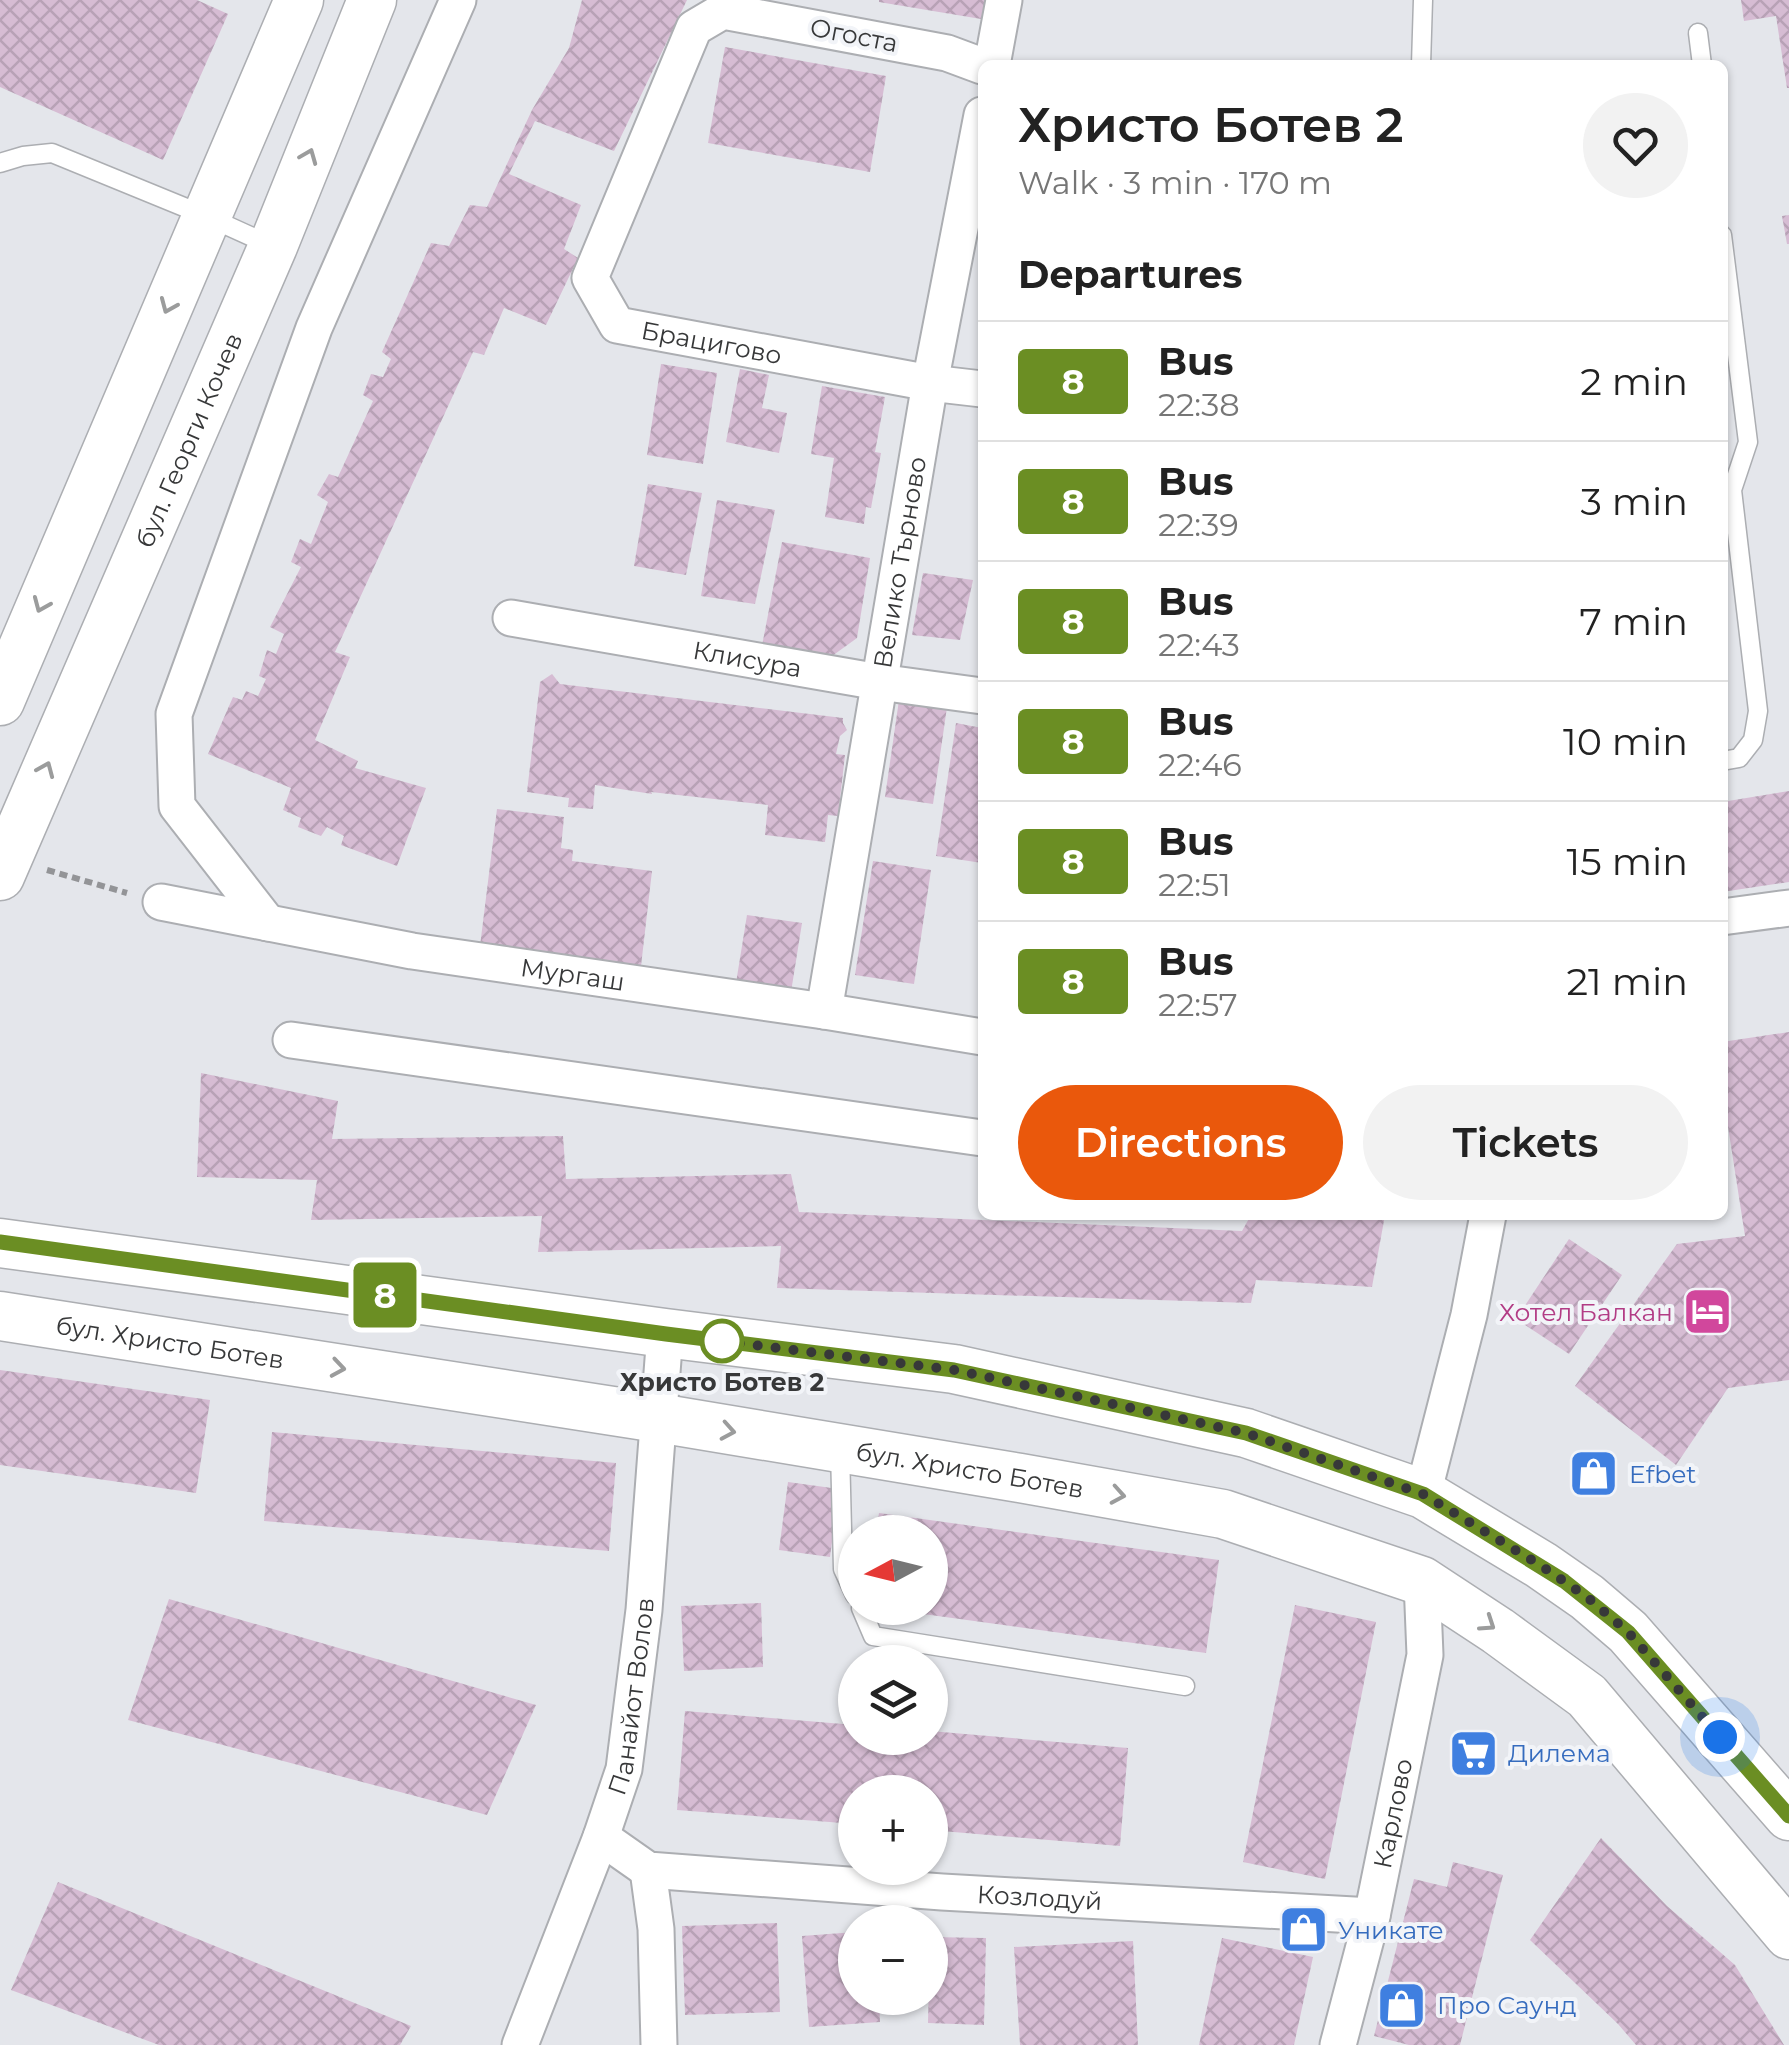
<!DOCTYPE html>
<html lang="en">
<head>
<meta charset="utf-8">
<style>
	:root { --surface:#fff; --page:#f2f2f2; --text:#222; --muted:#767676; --line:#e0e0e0; --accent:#ea580c }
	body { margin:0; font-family:Montserrat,sans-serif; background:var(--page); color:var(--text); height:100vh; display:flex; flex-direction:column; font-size:38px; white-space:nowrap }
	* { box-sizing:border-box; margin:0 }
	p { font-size:32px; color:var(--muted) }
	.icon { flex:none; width:55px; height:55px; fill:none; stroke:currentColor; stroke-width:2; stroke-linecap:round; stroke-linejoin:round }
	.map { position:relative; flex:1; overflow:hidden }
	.drawer { position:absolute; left:978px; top:60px; width:750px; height:1160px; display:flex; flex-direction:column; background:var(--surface); border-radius:15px; box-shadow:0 2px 8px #0004 }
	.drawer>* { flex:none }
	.badge { padding:0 20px; border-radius:8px; font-size:35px; line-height:65px }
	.needle { width:65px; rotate:263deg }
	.tools { position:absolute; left:838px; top:1515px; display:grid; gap:20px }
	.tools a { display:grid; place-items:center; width:110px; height:110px; border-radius:50%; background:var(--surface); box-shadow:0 2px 8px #0004; font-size:50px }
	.you { position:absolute; width:50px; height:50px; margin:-25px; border:8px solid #fff; border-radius:50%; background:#1a73e8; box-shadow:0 0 0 15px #1a73e833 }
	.map>.badge { position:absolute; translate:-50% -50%; box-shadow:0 0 0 5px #fff }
	h2 { padding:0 40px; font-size:38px; line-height:90px }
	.round { display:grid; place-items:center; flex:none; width:105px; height:105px; border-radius:52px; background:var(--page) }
	.head { display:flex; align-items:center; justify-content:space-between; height:170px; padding:0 40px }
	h1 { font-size:48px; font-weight:600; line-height:75px }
	.button { display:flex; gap:20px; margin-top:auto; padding:20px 40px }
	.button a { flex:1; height:115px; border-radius:60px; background:var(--accent); color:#fff; font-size:40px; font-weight:600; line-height:115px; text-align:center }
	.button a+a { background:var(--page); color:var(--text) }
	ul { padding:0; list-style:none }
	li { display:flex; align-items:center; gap:30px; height:120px; padding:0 40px; border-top:2px solid var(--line) }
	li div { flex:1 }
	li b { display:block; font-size:38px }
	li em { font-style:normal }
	li .badge { min-width:110px; font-weight:700; text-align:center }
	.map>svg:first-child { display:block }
	.building { fill:url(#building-cross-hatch) }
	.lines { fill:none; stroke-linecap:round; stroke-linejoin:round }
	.service-casing { stroke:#acaeb2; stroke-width:21 }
	.minor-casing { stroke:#acaeb2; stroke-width:39 }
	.secondary-casing { stroke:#acaeb2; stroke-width:51 }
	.path { stroke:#939497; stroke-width:6; stroke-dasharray:8 5; stroke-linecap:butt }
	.service { stroke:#fff; stroke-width:18 }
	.minor { stroke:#fff; stroke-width:35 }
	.secondary { stroke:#fff; stroke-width:48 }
	.oneway { stroke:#9b9c9c }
	.line-casing { stroke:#fff; stroke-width:22 }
	.line { stroke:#6b8e23; stroke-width:15 }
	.walk { stroke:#373839; stroke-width:10; stroke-dasharray:0 18 }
	.stop-dot { fill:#fff; stroke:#6b8e23; stroke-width:5 }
	.labels { text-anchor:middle; stroke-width:8; stroke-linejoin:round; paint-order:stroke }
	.street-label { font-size:25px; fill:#373839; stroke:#f2f4f8 }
	.hotel-label { font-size:25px; fill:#b23c85; stroke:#f2f4f8; text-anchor:end }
	.stop-label { font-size:25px; font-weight:bold; fill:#373839; stroke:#f2f4f8 }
	.shop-label { font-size:25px; fill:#366cbe; stroke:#f2f4f8; text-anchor:start }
</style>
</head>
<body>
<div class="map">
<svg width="1789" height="2045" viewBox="0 0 1789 2045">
	<defs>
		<pattern id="building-cross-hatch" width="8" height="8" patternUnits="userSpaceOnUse" patternTransform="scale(2.5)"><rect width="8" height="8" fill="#d6bcd3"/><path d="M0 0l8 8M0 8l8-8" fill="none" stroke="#b8a2b6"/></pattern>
	</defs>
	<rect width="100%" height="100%" fill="#e4e6eb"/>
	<g class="building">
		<polygon points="0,0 197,0 228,14 163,160 0,87"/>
		<polygon points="582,0 687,0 614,151 535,121 509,174 581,205 564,249 578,258 546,325 504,308 484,355 473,352 335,652 350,657 315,740 358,761 355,768 426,788 397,866 341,845 344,836 327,827 321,836 298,827 301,818 283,810 291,788 208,754 233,697 242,700 246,691 258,696 266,679 259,676 267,650 276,654 284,634 270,627 301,567 291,562 300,539 311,544 328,502 317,495 329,474 338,477 373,401 363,395 371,374 383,377 391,359 382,352 431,243 449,246 470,205 487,207 532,110 569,48"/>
		<polygon points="879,0 990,0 987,20 879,2"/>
		<polygon points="1741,0 1789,0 1789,88 1787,88 1776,16 1744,21"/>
		<polygon points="725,47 886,76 870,172 708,143"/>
		<polygon points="1789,215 1789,244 1787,244 1782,216"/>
		<polygon points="661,364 717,373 703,464 647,455"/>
		<polygon points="740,369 769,375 762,408 787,413 779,453 726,442"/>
		<polygon points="822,386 885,397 875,452 881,453 871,508 866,507 864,524 825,517 834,458 811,454"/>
		<polygon points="648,484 702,493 686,575 634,566"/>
		<polygon points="717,500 775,510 755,604 701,596"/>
		<polygon points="782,542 870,558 857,638 821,664 760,656"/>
		<polygon points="923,573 973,580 960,640 912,635"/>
		<polygon points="552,674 560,684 843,718 843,723 847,730 840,736 836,754 845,755 838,816 828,815 825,842 765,835 768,805 651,792 652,794 595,785 593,809 568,807 569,798 527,792 540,682"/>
		<polygon points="899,700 947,707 933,804 885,797"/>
		<polygon points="956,723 982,728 982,863 936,856"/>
		<polygon points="1789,791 1789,882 1722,892 1722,802"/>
		<polygon points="497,809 564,817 561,848 573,850 572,861 652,871 641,966 480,946"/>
		<polygon points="873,861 931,870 914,984 855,975"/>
		<polygon points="747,915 802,923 791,992 736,983"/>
		<polygon points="1789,1032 1789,1380 1728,1388 1676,1465 1575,1386 1677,1244 1745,1236 1722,1088 1722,1042"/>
		<polygon points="201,1073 338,1101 332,1139 563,1136 566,1179 791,1174 799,1212 1242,1231 1251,1215 1385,1215 1372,1287 1256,1280 1251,1303 777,1288 781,1246 538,1252 542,1216 311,1220 317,1180 197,1177"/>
		<polygon points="1569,1239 1622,1275 1569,1354 1516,1319"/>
		<polygon points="0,1370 210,1400 196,1493 0,1465"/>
		<polygon points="272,1432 616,1463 609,1551 264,1521"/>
		<polygon points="788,1482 839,1489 830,1557 779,1550"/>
		<polygon points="879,1513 1219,1560 1206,1653 894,1610 894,1608 930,1608 930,1532 876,1532"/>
		<polygon points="169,1599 536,1705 487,1815 128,1720"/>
		<polygon points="761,1603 763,1667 684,1671 681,1606"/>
		<polygon points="1295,1605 1376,1622 1325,1879 1243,1862"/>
		<polygon points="685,1711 855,1725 855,1738 930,1738 930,1731 1128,1748 1120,1846 930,1830 930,1792 855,1792 855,1824 677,1810"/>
		<polygon points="1601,1838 1667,1906 1735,1965 1784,2045 1636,2045 1618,2024 1530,1940"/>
		<polygon points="1453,1862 1503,1875 1460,2045 1409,2045 1374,2036 1414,1879 1447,1887"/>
		<polygon points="58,1882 411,2026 400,2045 159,2045 11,1990"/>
		<polygon points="777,1923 780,2012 685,2015 682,1926"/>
		<polygon points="855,1932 855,1998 879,1998 880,2022 809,2027 802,1936"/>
		<polygon points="930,1937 986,1938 984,2025 928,2023"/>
		<polygon points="1222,1938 1313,1957 1294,2045 1199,2045"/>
		<polygon points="1133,1941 1138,2045 1020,2045 1014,1947"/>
	</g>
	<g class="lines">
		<defs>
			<g id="service">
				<polyline points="1698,33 1702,65"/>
				<polyline points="1421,65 1423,0"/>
				<polyline points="0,163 23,156 52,153 206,216 270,245"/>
				<polyline points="1722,235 1748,442 1732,490 1758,711 1753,740 1739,758 1722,761"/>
				<polyline points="840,1450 843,1569 855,1595"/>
				<polyline points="861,1608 873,1636 1185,1686"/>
			</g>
			<g id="minor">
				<polyline points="992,65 1004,0"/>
				<path id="s1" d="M982 66 947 53 723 11 694 28 590 278 617 325 930 383 982 389"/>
				<path id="s2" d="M511 618 879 682 982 696"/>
				<path id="s3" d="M161 902 412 951 824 1011 982 1037"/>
				<polyline points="1722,917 1789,908"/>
				<polyline points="268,923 177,806 174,714 314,328 458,0"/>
				<path id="s4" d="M824 1011 930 383 982 115"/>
				<polyline points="291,1040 982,1138"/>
				<polyline points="1423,1494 1469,1315 1488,1215"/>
				<path id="s5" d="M601 1837 648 1870 942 1892 1372 1916"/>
				<polyline points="648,1870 656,1929 659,2045"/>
				<path id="s6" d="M520 2045 601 1837 624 1769 644 1610 665 1333"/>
				<path id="s7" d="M1338 2045 1372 1916 1425 1655 1422 1581"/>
			</g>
			<g id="secondary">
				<polyline points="0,701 299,0"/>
				<path id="s8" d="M0 876 273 246 372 0"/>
				<polyline points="0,1243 665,1333 954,1369 1246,1433 1423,1494 1541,1565 1587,1597 1628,1632 1789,1816"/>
				<path id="s9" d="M0 1316 658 1418 1020 1478 1223 1514 1422 1581 1498 1631 1587 1696 1789 1935"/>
			</g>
		</defs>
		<use href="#service" class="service-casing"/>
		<use href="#minor" class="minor-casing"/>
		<use href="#secondary" class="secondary-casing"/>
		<polyline class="path" points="47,870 127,893"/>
		<use href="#service" class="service"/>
		<use href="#minor" class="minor"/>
		<use href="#secondary" class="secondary"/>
	</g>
	<defs><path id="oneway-chevron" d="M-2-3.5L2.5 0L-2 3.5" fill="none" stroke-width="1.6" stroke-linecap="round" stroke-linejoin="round" transform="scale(2.5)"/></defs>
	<g class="oneway">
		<use href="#oneway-chevron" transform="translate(309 156) rotate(-68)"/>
		<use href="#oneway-chevron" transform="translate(168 306) rotate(113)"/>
		<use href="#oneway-chevron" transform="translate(41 605) rotate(113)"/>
		<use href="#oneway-chevron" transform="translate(46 769) rotate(-67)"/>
		<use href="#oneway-chevron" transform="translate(338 1368) rotate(9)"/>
		<use href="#oneway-chevron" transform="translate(728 1431) rotate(10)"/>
		<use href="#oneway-chevron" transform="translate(1118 1495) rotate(10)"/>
		<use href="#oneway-chevron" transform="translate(1488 1624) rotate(34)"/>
	</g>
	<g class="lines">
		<defs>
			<polyline id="line" points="0,1242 666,1334 954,1370 1246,1433 1423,1494 1564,1581 1628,1632 1789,1816"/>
		</defs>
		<use href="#line" class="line-casing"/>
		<use href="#line" class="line"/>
		<polyline class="walk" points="722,1341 954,1370 1136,1409 1246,1433 1423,1494 1540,1565 1587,1597 1628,1632 1720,1737"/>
	</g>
	<defs>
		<symbol id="hotel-square" viewBox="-11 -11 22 22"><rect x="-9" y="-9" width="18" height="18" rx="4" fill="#d1479c" stroke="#f2f4f8"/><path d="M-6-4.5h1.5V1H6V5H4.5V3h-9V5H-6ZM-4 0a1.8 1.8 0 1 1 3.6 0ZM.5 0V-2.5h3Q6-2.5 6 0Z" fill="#fff"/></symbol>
		<symbol id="shop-square" viewBox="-11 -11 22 22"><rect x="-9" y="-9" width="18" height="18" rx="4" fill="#3f7fe0" stroke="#f2f4f8"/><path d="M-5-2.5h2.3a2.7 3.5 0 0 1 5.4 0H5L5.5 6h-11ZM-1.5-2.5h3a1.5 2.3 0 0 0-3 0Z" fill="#fff"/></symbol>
		<symbol id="supermarket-square" viewBox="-11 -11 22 22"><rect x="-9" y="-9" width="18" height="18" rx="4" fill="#3f7fe0" stroke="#f2f4f8"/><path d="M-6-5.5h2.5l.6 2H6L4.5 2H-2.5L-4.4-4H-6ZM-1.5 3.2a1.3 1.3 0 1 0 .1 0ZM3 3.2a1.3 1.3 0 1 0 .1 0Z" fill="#fff"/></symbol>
	</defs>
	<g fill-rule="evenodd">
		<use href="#hotel-square" x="1680" y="1284" width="55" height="55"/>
		<use href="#shop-square" x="1566" y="1446" width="55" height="55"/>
		<use href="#supermarket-square" x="1446" y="1726" width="55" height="55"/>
		<use href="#shop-square" x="1276" y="1902" width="55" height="55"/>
		<use href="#shop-square" x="1374" y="1978" width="55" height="55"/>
	</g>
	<circle class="stop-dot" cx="722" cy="1341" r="20"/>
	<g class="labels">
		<g class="street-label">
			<text transform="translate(854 35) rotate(11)" y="9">Огоста</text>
			<text dy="9" stroke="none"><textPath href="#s1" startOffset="720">Брацигово</textPath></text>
			<text dy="9" stroke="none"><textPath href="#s8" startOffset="475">бул. Георги Кочев</textPath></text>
			<text dy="9" stroke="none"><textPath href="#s4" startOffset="455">Велико Търново</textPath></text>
			<text dy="9" stroke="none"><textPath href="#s2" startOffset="240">Клисура</textPath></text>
			<text dy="9" stroke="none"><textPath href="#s3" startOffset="418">Мургаш</textPath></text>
			<text dy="9" stroke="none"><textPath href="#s9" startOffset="172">бул. Христо Ботев</textPath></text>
			<text dy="9" stroke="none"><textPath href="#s9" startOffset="982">бул. Христо Ботев</textPath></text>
			<text dy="9" stroke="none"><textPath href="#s6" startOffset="368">Панайот Волов</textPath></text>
			<text dy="9" stroke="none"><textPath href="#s7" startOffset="238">Карлово</textPath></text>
			<text dy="9" stroke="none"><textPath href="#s5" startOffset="450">Козлодуй</textPath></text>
		</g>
		<g class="hotel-label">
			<text x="1673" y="1321">Хотел Балкан</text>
		</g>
		<g class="stop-label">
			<text x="722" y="1391">Христо Ботев 2</text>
		</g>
		<g class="shop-label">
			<text x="1629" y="1483">Efbet</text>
			<text x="1508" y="1762">Дилема</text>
			<text x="1338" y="1939">Уникате</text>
			<text x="1437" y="2014">Про Саунд</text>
		</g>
	</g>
</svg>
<div class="tools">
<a><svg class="needle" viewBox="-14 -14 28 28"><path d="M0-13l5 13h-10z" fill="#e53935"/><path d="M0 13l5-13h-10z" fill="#767676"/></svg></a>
<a><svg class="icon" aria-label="layers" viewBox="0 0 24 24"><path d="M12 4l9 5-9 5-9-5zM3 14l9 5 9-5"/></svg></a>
<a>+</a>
<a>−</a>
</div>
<div class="you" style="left:1720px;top:1737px"></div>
<b class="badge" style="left:385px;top:1295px;background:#6b8e23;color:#fff">8</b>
<section class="drawer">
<div class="head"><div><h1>Христо Ботев 2</h1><p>Walk · 3 min · 170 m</p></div><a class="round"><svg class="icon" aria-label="heart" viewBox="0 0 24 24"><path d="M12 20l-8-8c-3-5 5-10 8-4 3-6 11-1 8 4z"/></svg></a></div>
<h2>Departures</h2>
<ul>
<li><span class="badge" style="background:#6b8e23;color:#fff">8</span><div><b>Bus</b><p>22:38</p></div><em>2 min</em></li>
<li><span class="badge" style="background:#6b8e23;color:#fff">8</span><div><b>Bus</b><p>22:39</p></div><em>3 min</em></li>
<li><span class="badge" style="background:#6b8e23;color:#fff">8</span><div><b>Bus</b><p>22:43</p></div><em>7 min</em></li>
<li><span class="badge" style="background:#6b8e23;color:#fff">8</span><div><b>Bus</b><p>22:46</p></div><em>10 min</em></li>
<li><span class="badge" style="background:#6b8e23;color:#fff">8</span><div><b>Bus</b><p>22:51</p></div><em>15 min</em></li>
<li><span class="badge" style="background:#6b8e23;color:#fff">8</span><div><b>Bus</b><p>22:57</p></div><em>21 min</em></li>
</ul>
<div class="button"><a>Directions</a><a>Tickets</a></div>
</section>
</div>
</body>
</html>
